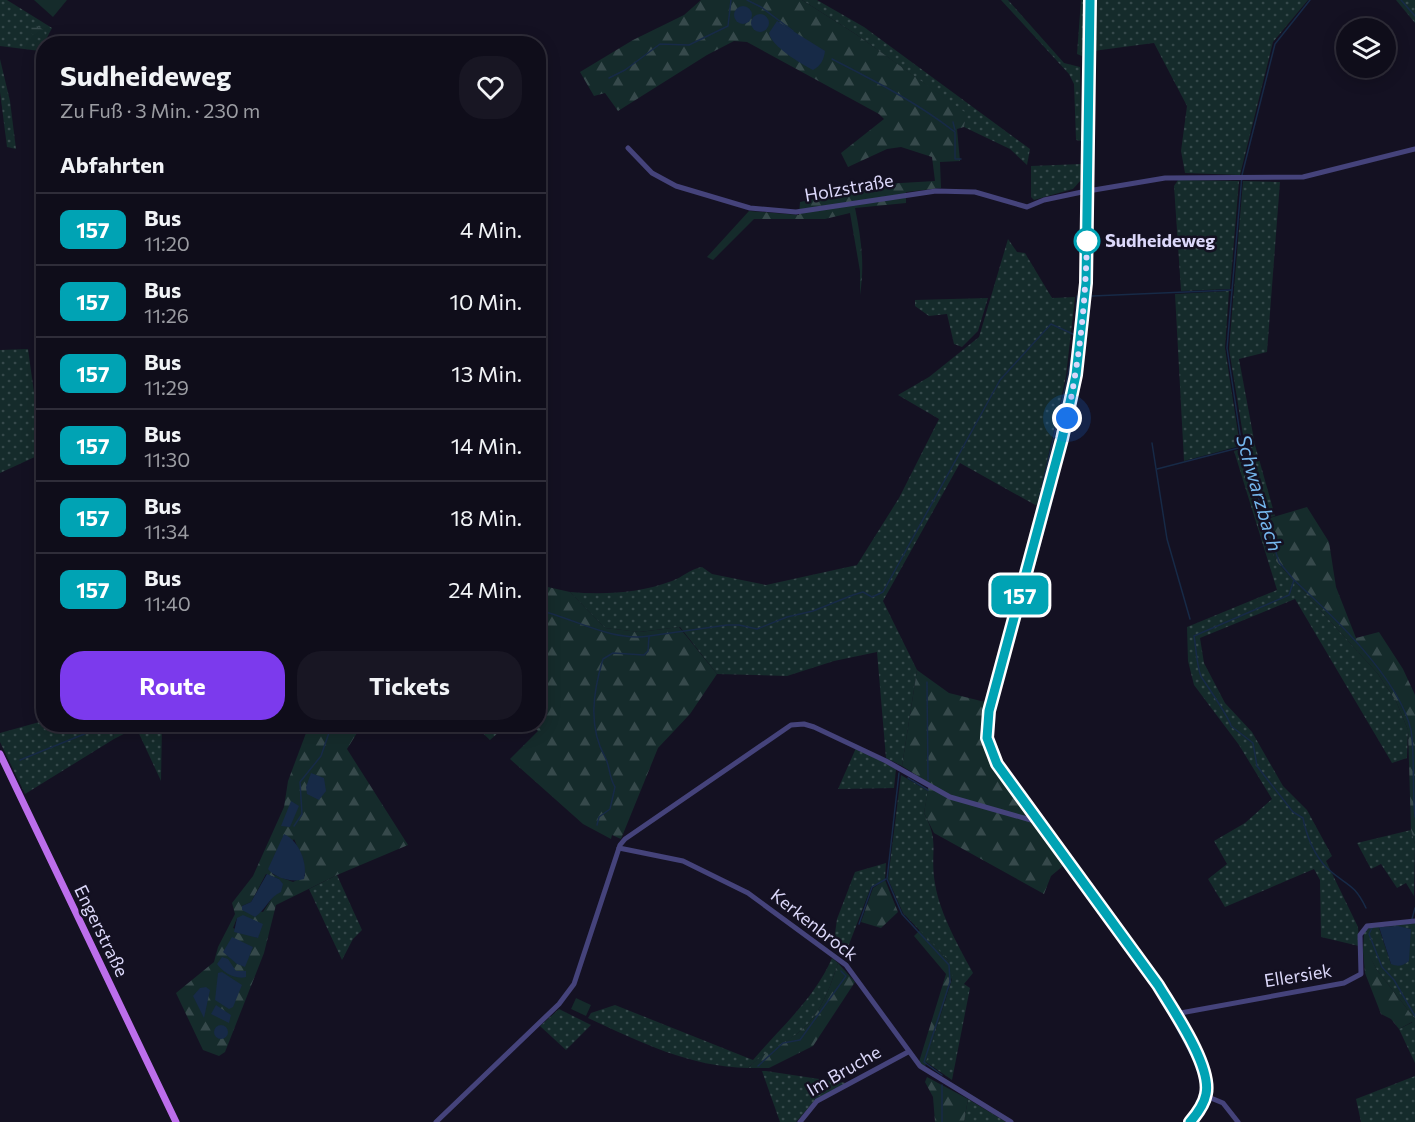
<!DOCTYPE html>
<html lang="de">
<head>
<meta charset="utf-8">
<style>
	:root { --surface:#0f0d1a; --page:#181623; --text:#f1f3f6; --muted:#9b9ca2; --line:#2f2d39; --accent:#7c3aed }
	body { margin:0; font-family:Commissioner,sans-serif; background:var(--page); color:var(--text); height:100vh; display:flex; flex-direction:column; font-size:22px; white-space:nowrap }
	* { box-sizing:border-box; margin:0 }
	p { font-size:20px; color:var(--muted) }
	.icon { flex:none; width:33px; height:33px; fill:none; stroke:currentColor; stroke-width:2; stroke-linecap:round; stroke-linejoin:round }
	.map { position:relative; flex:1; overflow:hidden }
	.drawer { position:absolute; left:36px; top:36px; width:510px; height:696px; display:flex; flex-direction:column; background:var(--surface); border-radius:24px; box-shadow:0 3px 15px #0003,0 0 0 2px var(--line) }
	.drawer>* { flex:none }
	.badge { padding:0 12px; border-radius:9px; font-size:21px; line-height:39px }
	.fabs { position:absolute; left:1336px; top:18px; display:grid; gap:12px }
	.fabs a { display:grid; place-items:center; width:60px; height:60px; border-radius:50%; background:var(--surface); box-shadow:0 3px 15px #0003,0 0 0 2px var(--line); font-size:30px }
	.you { position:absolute; width:30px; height:30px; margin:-15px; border:4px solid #fff; border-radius:50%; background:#1a73e8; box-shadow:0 0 0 9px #1a73e833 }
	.map>.badge { position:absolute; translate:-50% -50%; box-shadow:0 0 0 3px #fff }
	h2 { padding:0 24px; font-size:22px; line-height:54px }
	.round { display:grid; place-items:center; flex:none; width:63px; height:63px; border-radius:24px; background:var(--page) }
	.headline { display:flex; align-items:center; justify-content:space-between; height:102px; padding:0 24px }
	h1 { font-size:28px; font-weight:700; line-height:45px }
	.cta { display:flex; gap:12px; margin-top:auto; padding:12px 24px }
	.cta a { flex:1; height:69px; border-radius:24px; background:var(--accent); color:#fff; font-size:24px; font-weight:700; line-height:69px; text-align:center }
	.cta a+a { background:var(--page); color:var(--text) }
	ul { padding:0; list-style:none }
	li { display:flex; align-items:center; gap:18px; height:72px; padding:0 24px; border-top:2px solid var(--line) }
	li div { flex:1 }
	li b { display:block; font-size:22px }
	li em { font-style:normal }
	li .badge { min-width:66px; font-weight:700; text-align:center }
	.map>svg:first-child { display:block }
	.grass { fill:url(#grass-dots); fill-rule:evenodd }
	.forest { fill:url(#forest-firs); fill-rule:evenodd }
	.wetland { fill:url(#wetland-marsh) }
	.pitch { fill:#152b2b }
	.water { fill:#172a47 }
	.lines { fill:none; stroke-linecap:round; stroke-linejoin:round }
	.stream { stroke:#172a47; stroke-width:1.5 }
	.minor { stroke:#45437b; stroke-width:5 }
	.major { stroke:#bc6eeb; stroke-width:7 }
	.line-casing { stroke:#fff; stroke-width:14 }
	.line { stroke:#00a3b4; stroke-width:9 }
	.walk { stroke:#dcd8fa; stroke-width:6; stroke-dasharray:0 10.8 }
	.stop-dot { fill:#fff; stroke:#00a3b4; stroke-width:3 }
	.labels { text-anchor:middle; stroke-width:5; stroke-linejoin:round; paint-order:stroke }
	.street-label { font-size:18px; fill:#dcd8fa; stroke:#141122 }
	.stop-label { font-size:18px; font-weight:bold; fill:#dcd8fa; stroke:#141122; text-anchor:start }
	.water-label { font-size:20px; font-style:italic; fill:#74b5ec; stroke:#141122 }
</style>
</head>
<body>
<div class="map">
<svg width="1415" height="1122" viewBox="0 0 1415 1122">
	<defs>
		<pattern id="grass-dots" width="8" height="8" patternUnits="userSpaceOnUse" patternTransform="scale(1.5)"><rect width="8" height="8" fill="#152b2b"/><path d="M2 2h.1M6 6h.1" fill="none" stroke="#36494b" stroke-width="1.8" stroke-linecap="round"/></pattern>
		<pattern id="forest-firs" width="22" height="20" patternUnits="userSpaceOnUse" patternTransform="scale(1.5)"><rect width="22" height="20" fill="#152b2b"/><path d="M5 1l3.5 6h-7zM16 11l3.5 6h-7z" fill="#36494b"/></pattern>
		<pattern id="wetland-marsh" width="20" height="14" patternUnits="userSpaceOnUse" patternTransform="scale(1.5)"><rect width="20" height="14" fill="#152b2b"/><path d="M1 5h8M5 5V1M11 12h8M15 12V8" fill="none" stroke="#36494b"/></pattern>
	</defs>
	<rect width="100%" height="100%" fill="#141122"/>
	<g class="grass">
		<polygon points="0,0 7,0 52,28 40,51 0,46"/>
		<polygon points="802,0 817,0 864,27 1030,149 1027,165 1010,149 964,127 965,113 857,35"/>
		<polygon points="1001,0 1008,0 1064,63 1080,67 1081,141 1076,140 1074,84 1069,74"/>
		<polygon points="1081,0 1085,0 1082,56 1077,54"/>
		<polygon points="1097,0 1308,0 1273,42 1240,175 1185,173 1181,151 1187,106 1154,43 1093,51"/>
		<polygon points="1396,0 1415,0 1415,23"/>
		<polygon points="0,59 10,101 16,149 7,147 0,92"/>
		<polygon points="1081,164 1081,180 1073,189 1034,200 1031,197 1031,166"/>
		<polygon points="1178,180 1239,181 1230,289 1181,291 1174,186"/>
		<polygon points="1243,181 1280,182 1267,352 1239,359 1255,445 1275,516 1267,518 1245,447 1229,349"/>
		<path d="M1008 239 1017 252 1025 253 1052 298 1075 297 1066 376 1037 506 960 463 883 601 917 670 902 766 886 758 877 652 834 661 787 676 717 674 680 627 639 632 605 628 570 592C606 595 639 593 672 581 683 577 690 569 702 567L712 574 766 585 857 565 899 498 939 419 898 395 929 377 979 337Z"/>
		<polygon points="1229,291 1225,348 1240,446 1184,461 1175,294"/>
		<polygon points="988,298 978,331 962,347 954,344 947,314 929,316 915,306 915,300"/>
		<polygon points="28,349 42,450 37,456 0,473 0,350"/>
		<polygon points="36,376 43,376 43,423"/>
		<polygon points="1241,449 1276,561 1378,674 1396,701 1408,730 1407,758 1392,763 1295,599 1200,638 1204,663 1225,703 1252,732 1283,786 1307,810 1332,856 1326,861 1358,927 1359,946 1321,937 1320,880 1314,869 1225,907 1208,879 1227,864 1214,841 1245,823 1272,799 1239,745 1194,685 1188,661 1187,627 1277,590 1234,451"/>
		<polygon points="43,721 44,724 126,725 113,731 114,739 25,794 0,742 0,733"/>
		<polygon points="141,725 162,725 161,781 136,727"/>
		<polygon points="474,725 507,725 490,740"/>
		<polygon points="856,748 896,769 894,788 838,789"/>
		<path d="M901 775 928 791 924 813C939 842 931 848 934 877 938 911 957 943 973 973L964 984 970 988 952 1080 926 1062 952 979 948 960 903 913 888 879Z"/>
		<polygon points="1411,830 1415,844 1414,896 1406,883 1397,888 1381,864 1371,869 1357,843"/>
		<polygon points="886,863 885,879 871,887 845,955 833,948 837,919 855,872"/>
		<polygon points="337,875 362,930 353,939 342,960 309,889"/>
		<path d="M1415 923V1019L1377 970 1367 952 1363 951 1364 933 1369 927ZM1385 926 1411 929 1391 964 1379 928Z"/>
		<path d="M832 958 838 963C830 988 820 1016 798 1033 781 1046 763 1053 748 1068 690 1067 640 1042 588 1018L591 1013 615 1005 753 1060C781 1027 815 998 832 958Z"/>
		<polygon points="559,1009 591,1025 566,1050 540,1026"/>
		<polygon points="1413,1022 1415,1027 1415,1063 1399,1029"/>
		<polygon points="762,1071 766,1071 846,1083 816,1099 796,1122 780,1122"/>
		<polygon points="1415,1076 1415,1122 1361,1122 1356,1099"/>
		<polygon points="968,1099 1006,1122 964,1122"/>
	</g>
	<g class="forest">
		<path d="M701 0H802L857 35 966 113 964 127 957 129 960 161 940 162 941 188 906 192V203L855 208C861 238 865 264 860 295V271L850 213 825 219H754L713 260 707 257 749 211 799 215 800 202 884 184 935 181 932 157 901 147 887 149 848 167 841 153 884 119 879 114 747 42 734 41 707 55 618 111 605 93 594 96 580 72 633 40 684 15Z"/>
		<polygon points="1307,507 1329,542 1336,587 1356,638 1379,632 1403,669 1415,695 1415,844 1411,830 1408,730 1396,701 1378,674 1276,561 1263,520"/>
		<polygon points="539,585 570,592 605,628 640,632 679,627 717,674 690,714 658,748 621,839 612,835 611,839 583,824 510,759 538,731 532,725 538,724"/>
		<polygon points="917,670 949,693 985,702 980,730 987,758 1063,866 1051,876 1044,894 934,833 924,813 929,783 902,766"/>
		<polygon points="126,724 141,725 114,739 113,731"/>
		<path d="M309 725H362L347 749 408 845 337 875 276 905 264 953 225 1052 219 1056 203 1050 176 993 214 962 218 947 235 914 232 903 253 876 284 807 288 781ZM294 839 303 859 305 876 293 882 272 874ZM266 874 279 879 274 895 263 912 242 906 251 902ZM237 918 258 938 233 928Z"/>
		<polygon points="885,880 898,912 881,928 861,922 873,888"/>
		<polygon points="920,930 948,960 953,974 925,1067 919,1062 946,974 914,936"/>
		<polygon points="1363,951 1367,951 1377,970 1415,1019 1415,1027 1412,1022 1399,1029 1391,1019 1381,1014 1365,973"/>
		<path d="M838 963 855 982 813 1046 769 1068H748C765 1051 780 1046 798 1033 820 1016 830 988 838 963Z"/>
		<polygon points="927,1077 968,1099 964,1122 935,1122 933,1097 925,1082"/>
	</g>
	<polygon class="wetland" points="33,24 44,30 45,36 42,39 26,31"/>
	<g class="pitch">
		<polygon points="34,0 67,0 53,17"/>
		<polygon points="576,998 591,1005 586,1016 571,1009"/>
	</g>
	<g class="water">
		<circle cx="743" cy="15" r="9"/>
		<circle cx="760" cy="23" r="9"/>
		<path d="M777 21 825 51C824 59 821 66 813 70 801 64 771 46 769 33Z"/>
		<polygon points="311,773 324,778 326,791 319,800 307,794 306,787"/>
		<polygon points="291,801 299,806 290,827 281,826"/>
		<path d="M284 834C299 841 308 863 304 879 292 883 275 878 268 869Z"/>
		<path d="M267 874 279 879 283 884 281 892C269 897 266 910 255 917L242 910V906L251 902Z"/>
		<polygon points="243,915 263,924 258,938 234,932 237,918"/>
		<path d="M1398 926 1411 929 1409 961C1403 966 1398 967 1391 964L1379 927Z"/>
		<polygon points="232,937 253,947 245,967 237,964 223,952"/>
		<path d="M222 957 228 959 236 971H246V977C236 980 222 972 217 964Z"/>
		<polygon points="222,972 242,985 233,1007 229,1009 215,1000 218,973"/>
		<polygon points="206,987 210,990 204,1018 193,996 200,988"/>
		<polygon points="216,1005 231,1015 229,1023 211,1014"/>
		<circle cx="221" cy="1032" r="7"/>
	</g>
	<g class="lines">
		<g class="stream">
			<polyline points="747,0 761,7 793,31"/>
			<path d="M1310 0 1275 44 1242 175 1227 348 1242 447 1279 562 1294 580 1289 595 1194 636C1196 646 1197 671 1202 678 1208 687 1230 719 1231 726L1253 743 1257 766 1293 812 1303 818C1306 835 1315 857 1328 869 1347 886 1354 883 1366 908"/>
			<polyline points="1401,0 1415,16"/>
			<path d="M832 59C875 81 916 102 955 132V159H961"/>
			<polyline points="609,78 625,70 660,44 689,45 728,26 731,0"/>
			<polyline points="953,122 955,130"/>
			<polyline points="1092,296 1232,290"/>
			<polyline points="1152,443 1167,539 1190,619"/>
			<polyline points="1157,469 1242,447"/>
			<polyline points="1037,508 1068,376 1075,336"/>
			<path d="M1294 580C1332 615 1399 678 1411 730 1415 754 1412 791 1415 817"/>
			<path d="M538 610C574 618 611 642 649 636"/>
			<polyline points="927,682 928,780"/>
			<polyline points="999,694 1057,483"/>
			<polyline points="987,703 982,730 985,750 1027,811"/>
			<polyline points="995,706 990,730 996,753 1116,920"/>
			<polyline points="20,760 109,724"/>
			<polyline points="899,773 887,879 902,914 949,965 950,982 924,1062 942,1075"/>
			<polyline points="908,778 928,790"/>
			<path d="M597 825 599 817 610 809 615 787C609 778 610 766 605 757 588 727 593 692 603 659L613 653 644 655 648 651 649 636 727 625H739L757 629 787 617 813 611 853 595 863 592 872 597 883 592 1000 380 1051 324 1075 335 1077 296"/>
			<polyline points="1037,825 1155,988 1202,1076"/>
			<polyline points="294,826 302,814 300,782 321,756 332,724"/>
			<polyline points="1412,919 1415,908"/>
			<polyline points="859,924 872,887 886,879"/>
			<polyline points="1120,925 1159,980"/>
			<polyline points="1372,928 1369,934 1382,967 1394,980 1415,1016"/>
			<polyline points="1199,1052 1212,1085"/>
			<polyline points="758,1066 783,1043 800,1040 846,976 841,971"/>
			<polyline points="942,1085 942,1122"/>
			<polyline points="1195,1122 1208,1105"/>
		</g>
		<g class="minor">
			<path d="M1090 0C1081 107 1094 215 1083 323 1069 451 1021 585 989 711L987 738 997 764 1158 985C1173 1010 1212 1066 1206 1094 1204 1105 1197 1114 1190 1122"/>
			<polyline points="628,148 652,173 676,186 750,208 796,212 936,191 975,192 1027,207 1044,200 1082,192 1165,178 1303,177 1415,149"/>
			<polyline points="619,848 683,861 748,893 846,965 920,1066 1011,1122"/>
			<polyline points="1175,1014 1344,983 1361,974 1360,935 1367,926 1415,921"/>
			<polyline points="1206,1096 1223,1103 1238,1122"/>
			<polyline points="436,1122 559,1004 574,984 620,845 625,839 791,725 804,724 814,727 886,761 950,797 1031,820 1036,817"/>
			<polyline points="800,1122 817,1101 908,1052"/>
		</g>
		<polyline class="major" points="0,754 176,1122"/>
	</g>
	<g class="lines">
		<defs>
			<path id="line" d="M1090 0 1086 283 1076 375 1062 439 989 711 987 738 997 764 1158 985C1173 1010 1212 1066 1206 1094 1204 1105 1197 1114 1190 1122"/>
		</defs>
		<use href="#line" class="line-casing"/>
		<use href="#line" class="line"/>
		<path class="walk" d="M1067 418C1080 358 1086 298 1087 237V241"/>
	</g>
	<circle class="stop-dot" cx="1087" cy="241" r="12"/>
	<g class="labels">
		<g class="street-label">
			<text transform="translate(849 188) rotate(-10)" y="6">Holzstraße</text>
			<text transform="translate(814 925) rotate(38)" y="6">Kerkenbrock</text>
			<text transform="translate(101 931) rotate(64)" y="6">Engerstraße</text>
			<text transform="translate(1298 976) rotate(-9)" y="6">Ellersiek</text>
			<text transform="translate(844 1071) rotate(-30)" y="6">Im Bruche</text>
		</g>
		<g class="stop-label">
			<text x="1105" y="247">Sudheideweg</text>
		</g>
		<g class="water-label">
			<text transform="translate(1259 493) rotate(74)" y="7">Schwarzbach</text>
		</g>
	</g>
</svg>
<div class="fabs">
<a><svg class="icon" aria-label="layers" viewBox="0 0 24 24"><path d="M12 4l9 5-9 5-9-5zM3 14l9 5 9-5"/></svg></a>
</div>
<div class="you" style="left:1067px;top:418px"></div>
<b class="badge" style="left:1020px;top:595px;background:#00a3b4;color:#fff">157</b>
<section class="drawer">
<div class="headline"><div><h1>Sudheideweg</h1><p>Zu Fuß · 3 Min. · 230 m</p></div><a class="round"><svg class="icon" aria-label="heart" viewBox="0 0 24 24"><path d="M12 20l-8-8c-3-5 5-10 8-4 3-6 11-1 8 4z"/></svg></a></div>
<h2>Abfahrten</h2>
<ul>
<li><span class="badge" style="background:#00a3b4;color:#fff">157</span><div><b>Bus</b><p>11:20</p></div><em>4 Min.</em></li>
<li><span class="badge" style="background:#00a3b4;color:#fff">157</span><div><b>Bus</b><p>11:26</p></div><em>10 Min.</em></li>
<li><span class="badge" style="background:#00a3b4;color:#fff">157</span><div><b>Bus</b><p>11:29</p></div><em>13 Min.</em></li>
<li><span class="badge" style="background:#00a3b4;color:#fff">157</span><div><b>Bus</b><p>11:30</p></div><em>14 Min.</em></li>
<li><span class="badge" style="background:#00a3b4;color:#fff">157</span><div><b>Bus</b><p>11:34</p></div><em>18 Min.</em></li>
<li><span class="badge" style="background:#00a3b4;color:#fff">157</span><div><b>Bus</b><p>11:40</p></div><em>24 Min.</em></li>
</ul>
<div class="cta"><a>Route</a><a>Tickets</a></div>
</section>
</div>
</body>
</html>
